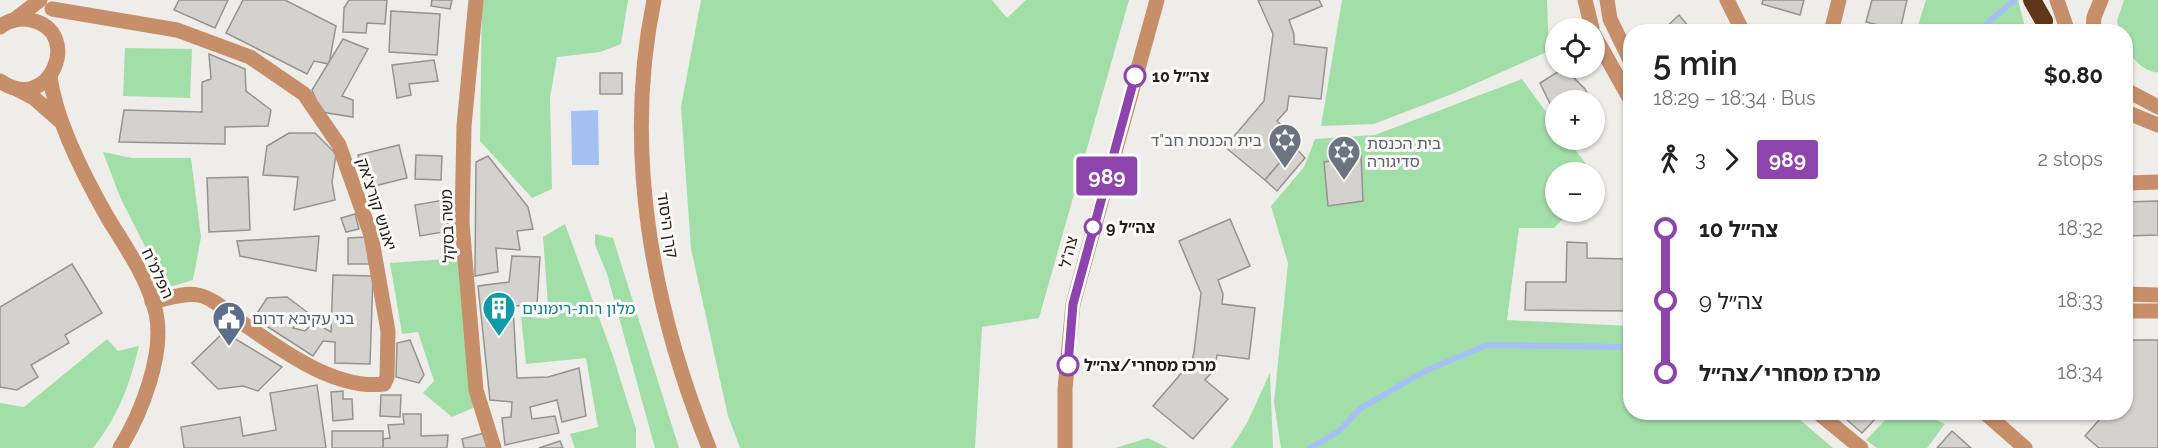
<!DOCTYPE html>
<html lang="en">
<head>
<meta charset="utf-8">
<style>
	:root { --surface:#fff; --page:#f2f2f2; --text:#202124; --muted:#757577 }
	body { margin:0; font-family:Raleway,"Noto Sans Hebrew",sans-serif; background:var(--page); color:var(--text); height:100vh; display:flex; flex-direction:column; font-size:22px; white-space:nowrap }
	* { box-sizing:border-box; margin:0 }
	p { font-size:20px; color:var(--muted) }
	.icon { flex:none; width:33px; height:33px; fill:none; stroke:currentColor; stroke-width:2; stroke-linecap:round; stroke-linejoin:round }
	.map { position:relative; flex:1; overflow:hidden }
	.drawer { position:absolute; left:1623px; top:24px; width:510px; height:396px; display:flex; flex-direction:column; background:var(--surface); border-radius:24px; box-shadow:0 2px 4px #0004 }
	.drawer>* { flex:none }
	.badge { padding:0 12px; border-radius:4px; font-size:21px; line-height:39px }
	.controls { position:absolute; left:1545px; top:18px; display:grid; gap:12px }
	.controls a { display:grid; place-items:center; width:60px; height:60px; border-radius:50%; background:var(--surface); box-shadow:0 2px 4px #0004; font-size:30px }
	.map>.badge { position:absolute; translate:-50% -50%; box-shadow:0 0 0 3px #fff }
	.legs { display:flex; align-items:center; gap:9px; height:66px; padding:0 30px; font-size:20px }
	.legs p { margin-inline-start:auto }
	.headline { display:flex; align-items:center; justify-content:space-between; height:102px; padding:0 30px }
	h1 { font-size:33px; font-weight:600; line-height:45px }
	ul { padding:0 30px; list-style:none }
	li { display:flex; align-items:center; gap:21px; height:72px; font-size:22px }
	li i { display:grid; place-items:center; width:9px; height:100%; margin:0 8px; background:currentColor }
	li i::after { content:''; width:15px; height:15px; margin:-8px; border:4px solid; border-radius:50%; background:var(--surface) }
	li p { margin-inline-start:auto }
	li:first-child i { background:linear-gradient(#0000 50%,currentColor 0) }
	li:last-child i { background:linear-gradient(currentColor 50%,#0000 0) }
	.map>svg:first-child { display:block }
	.green { fill:#a2dfa8 }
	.water { fill:#a5c1f3 }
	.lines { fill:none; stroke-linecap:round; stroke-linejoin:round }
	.stream { stroke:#a5c1f3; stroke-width:6 }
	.building { fill:#d4d2cf; stroke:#959390; stroke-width:1.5 }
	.minor { stroke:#c68e69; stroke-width:15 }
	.highway { stroke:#613618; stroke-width:18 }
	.line-1-casing { stroke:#fff; stroke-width:14 }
	.line-1 { stroke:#8e44ad; stroke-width:9 }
	.stop-1-dot { fill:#fff; stroke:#8e44ad; stroke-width:3 }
	.labels { text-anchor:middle; stroke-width:6; stroke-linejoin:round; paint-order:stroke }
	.stop-label { font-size:16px; font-weight:bold; fill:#21211f; stroke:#fcfaf7; text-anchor:start }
	.worship-label { font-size:16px; fill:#5b616d; stroke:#fcfaf7; text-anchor:end }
	.street-label { font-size:16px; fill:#21211f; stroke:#fcfaf7 }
	.culture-label { font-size:16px; fill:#0d838f; stroke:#fcfaf7; text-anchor:start }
	.service-label { font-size:16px; fill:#4e5e75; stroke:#fcfaf7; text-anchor:start }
</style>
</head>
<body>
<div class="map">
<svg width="2158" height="448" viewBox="0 0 2158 448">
	<rect width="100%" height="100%" fill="#efede9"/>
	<g class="green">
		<polygon points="482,0 628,0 621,44 600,52 557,57 550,98 552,189 532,198 480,141"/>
		<polygon points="701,0 992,0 1007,18 1026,0 1129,0 1039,318 982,327 975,448 740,448 728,416 691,249 681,107"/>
		<polygon points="1342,0 1547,0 1549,51 1452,94 1374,124 1321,126"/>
		<polygon points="1926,0 2018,0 2026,31 1916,31"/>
		<path d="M2124 0H2158V73C2136 68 2126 53 2126 32L2119 31 2117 21Z"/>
		<polygon points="125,48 192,49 190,98 123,96"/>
		<polygon points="1522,79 1555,124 1556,140 1568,140 1592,172 1556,172 1556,212 1570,212 1554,228 1519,228 1507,320 1630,326 1630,412 1804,413 1799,419 1833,448 1281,448 1274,402 1288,263 1271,206 1304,167 1315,139 1375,135"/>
		<polygon points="103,152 132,158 191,158 201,237 193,280 166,288 120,197"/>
		<polygon points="565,224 613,356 636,429 636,448 575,448 570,434 598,427 586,358 526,364 521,316 549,319 543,237"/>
		<polygon points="595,234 613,238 679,448 655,448 607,274 595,245"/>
		<polygon points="460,258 473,408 452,417 423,393 434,381 418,332 402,334 390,263"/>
		<path d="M107 339 118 351 139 346C130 384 118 417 93 448H0V403L24 407Z"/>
		<polygon points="1270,373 1273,448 1231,448 1247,423"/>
		<polygon points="1892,413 1920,413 1945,424 1927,448 1877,448 1866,440"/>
		<polygon points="1148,438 1168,448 1115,448"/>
	</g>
	<polygon class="water" points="598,110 599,165 572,165 571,111"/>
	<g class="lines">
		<g class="stream">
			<polyline points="1982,32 1987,23 2015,0"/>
			<polyline points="1310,448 1338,432 1361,408 1425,371 1487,345 1630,347"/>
		</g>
	</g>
	<g class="building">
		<polygon points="179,0 228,0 215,28 174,10"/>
		<polygon points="243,0 285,0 336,26 329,64 314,61 307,74 226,33"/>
		<polygon points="349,0 387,0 385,24 367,23 366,33 343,32 344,8"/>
		<polygon points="432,0 452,0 450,9 431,6"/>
		<polygon points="1258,0 1319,0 1322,6 1289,20 1294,34 1294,44 1327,48 1321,99 1289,96 1287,110 1277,121 1299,140 1265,180 1225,147 1264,101 1273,34"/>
		<polygon points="1763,0 1804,0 1800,15 1762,4"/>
		<polygon points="1872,0 1907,0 1900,30 1866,22"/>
		<polygon points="391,11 440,14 437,55 389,52"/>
		<polygon points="1679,15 1693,32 1661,32"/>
		<polygon points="343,39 368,49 342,96 353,100 353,117 321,112 312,90"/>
		<polygon points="209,54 245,69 246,91 271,110 268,126 225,127 225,144 119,142 124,110 202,112 202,82 211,79"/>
		<polygon points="434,60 438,81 409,84 411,95 397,98 392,65"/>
		<polygon points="1564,68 1585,89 1591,100 1556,100 1556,116 1540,83"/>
		<rect x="600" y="73" width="22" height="21"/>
		<polygon points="1594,108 1600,117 1594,121"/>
		<polygon points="289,133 315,133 336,154 332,182 335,200 294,210 298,177 263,175 267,146"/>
		<polygon points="399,145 407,178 366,188 358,155"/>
		<polygon points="1294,146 1305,158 1277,191 1265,180"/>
		<polygon points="416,155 442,156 441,180 415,179"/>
		<polygon points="488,156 528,207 533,229 517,231 520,250 496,248 498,272 475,276 476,162"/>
		<polygon points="1361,156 1363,201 1328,206 1324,162"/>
		<polygon points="248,177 250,230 209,232 207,178"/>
		<polygon points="444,200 449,231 420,236 415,205"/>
		<polygon points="2158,201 2158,235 2126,236 2126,202"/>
		<polygon points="355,214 359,229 346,232 341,218"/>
		<polygon points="1230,219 1250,266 1218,280 1223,294 1222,304 1255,308 1249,359 1217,355 1215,369 1205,380 1228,399 1193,439 1153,406 1192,361 1194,352 1201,293 1179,241"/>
		<polygon points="319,236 316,271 240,256 237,241"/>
		<polygon points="366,237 369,264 348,264 348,238"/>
		<polygon points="1567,242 1587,243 1587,258 1626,259 1626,244 1630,245 1630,311 1525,310 1526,282 1566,282"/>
		<polygon points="512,256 540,257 537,305 513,306 517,378 548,377 579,368 586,416 562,422 557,400 530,407 532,419 555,416 559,433 505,445 502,418 511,417 512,402 490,400 478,286 509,282"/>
		<polygon points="72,264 102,313 65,335 69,343 31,365 38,377 17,390 0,387 0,307"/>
		<polygon points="333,275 373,276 370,364 335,363 335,342 323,341 313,356 254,318 267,298 287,297 307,312 293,328 305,331 314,322 331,332"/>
		<polygon points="224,332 282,367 258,391 243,386 218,389 192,363"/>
		<polygon points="410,340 424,375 419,383 396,377 397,343"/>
		<polygon points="2131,340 2158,340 2158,448 2099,448 2085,436 2106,412 2126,412 2126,391 2131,385"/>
		<polygon points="317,385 326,448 184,448 181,427 240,417 243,436 276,430 270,393"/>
		<polygon points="343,391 343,399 352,399 353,419 333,421 331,392"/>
		<polygon points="381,395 401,395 400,417 380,416"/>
		<polygon points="1838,412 1870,412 1876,418 1862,433"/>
		<polygon points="403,414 421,414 421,436 448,435 447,448 383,448 383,439 390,438 388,425 404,424"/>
		<rect x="332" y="431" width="51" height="17"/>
		<polygon points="1952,431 1971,448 1937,448"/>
		<polygon points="484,433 487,448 464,448 462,439"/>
		<polygon points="560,441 563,448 539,448"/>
	</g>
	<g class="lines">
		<g class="minor">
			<polyline points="476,0 464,126 462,223 476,390 494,448"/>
			<path d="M654 0C623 150 652 307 709 448"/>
			<polyline points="1585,0 1592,28"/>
			<polyline points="1607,0 1610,19 1630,60"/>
			<polyline points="1727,0 1743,32"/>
			<polyline points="2057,0 2068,32"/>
			<path d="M52 9 177 30 250 57 304 94 339 145 371 235 388 331 387 377 384 384C334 390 280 349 241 322 228 313 214 298 198 295 184 292 166 299 152 302"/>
			<polyline points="14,20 40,0"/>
			<path d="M0 27C9 20 19 17 31 20 84 31 50 116 0 81"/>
			<polyline points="1831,32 1839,0"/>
			<polyline points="2093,32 2094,17 2101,0"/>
			<polyline points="1594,35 1630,99"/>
			<path d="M50 77C56 121 86 180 109 220 127 249 148 279 156 313 165 354 141 414 120 448"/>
			<polyline points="17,89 34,98 59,120"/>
			<polyline points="2126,90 2158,107"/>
			<polyline points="2126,112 2158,125"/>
			<polyline points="2126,183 2158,182"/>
			<polyline points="2126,294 2158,295"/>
			<polyline points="2126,311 2158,311"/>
			<polyline points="1817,412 1861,448"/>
			<polyline points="1984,412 2025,448"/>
			<polyline points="1065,448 1065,389 1073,304 1157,0"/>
		</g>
		<polyline class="highway" points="2032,0 2044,21"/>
	</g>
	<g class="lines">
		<defs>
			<polyline id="line-1" points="1068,365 1073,304 1135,76"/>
		</defs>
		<use href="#line-1" class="line-1-casing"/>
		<use href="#line-1" class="line-1"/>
	</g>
	<defs>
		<symbol id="synagogue-pin" viewBox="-11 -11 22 30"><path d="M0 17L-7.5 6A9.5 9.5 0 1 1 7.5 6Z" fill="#6b7280" stroke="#fcfaf7"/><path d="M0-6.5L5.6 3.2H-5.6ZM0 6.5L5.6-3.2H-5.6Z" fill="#fff"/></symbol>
		<symbol id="building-pin" viewBox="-11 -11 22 30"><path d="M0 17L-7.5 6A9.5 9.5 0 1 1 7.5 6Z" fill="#0f9aa8" stroke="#fcfaf7"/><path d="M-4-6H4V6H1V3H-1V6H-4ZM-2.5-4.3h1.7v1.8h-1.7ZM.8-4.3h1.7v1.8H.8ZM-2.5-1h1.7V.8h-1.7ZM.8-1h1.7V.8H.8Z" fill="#fff"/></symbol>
		<symbol id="civic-pin" viewBox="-11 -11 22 30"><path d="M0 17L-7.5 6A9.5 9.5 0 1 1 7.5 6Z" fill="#5c6f8a" stroke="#fcfaf7"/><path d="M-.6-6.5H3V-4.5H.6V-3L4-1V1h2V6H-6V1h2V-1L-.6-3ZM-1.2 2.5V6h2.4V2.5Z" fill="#fff"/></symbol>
	</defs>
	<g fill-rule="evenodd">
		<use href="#synagogue-pin" x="1266" y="121" width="38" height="52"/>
		<use href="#synagogue-pin" x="1325" y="133" width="38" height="52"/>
		<use href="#building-pin" x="480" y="289" width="38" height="52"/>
		<use href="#civic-pin" x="210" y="299" width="38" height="52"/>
	</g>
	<g class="stop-1-dot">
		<circle cx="1135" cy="76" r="10"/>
		<circle cx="1093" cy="227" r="8"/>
		<circle cx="1068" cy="365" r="10"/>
	</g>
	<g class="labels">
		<g class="stop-label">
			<text x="1152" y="82">צה״ל 10</text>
			<text x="1106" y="233">צה״ל 9</text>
			<text x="1084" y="371">מרכז מסחרי/צה״ל</text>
		</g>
		<g class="worship-label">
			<text x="1262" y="146">בית הכנסת חב"ד</text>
			<text x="1367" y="149" text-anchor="start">בית הכנסת<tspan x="1367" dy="18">סדיגורה</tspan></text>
		</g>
		<g class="street-label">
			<text transform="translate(377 204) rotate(72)" y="6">יאנוש קורצ'אק</text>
			<text transform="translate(668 225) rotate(81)" y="6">קרן היסוד</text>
			<text transform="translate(447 226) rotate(-92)" y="6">משה בסקל</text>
			<text transform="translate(1068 252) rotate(-76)" y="6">צה"ל</text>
			<text transform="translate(158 273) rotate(65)" y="6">הפלמ"ח</text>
		</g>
		<g class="culture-label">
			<text x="522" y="314">מלון רות-רימונים</text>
		</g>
		<g class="service-label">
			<text x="252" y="324">בני עקיבא דרום</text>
		</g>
	</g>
</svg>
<div class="controls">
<a><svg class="icon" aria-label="locate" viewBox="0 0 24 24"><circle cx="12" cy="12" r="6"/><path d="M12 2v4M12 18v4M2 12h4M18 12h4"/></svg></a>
<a>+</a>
<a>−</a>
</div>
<b class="badge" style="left:1107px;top:176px;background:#8e44ad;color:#fff">989</b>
<section class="drawer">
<div class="headline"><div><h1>5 min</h1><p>18:29 – 18:34 · Bus</p></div><b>$0.80</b></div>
<div class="legs"><svg class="icon" aria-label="walk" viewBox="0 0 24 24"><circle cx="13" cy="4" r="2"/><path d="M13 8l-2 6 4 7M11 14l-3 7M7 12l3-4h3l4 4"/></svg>3<svg class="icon" aria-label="forward" viewBox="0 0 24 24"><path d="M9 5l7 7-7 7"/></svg><b class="badge" style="background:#8e44ad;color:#fff">989</b><p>2 stops</p></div>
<ul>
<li><i style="color:#8e44ad"></i><b>צה״ל 10</b><p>18:32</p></li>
<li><i style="color:#8e44ad"></i><span>צה״ל 9</span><p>18:33</p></li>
<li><i style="color:#8e44ad"></i><b>מרכז מסחרי/צה״ל</b><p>18:34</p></li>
</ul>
</section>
</div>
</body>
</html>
